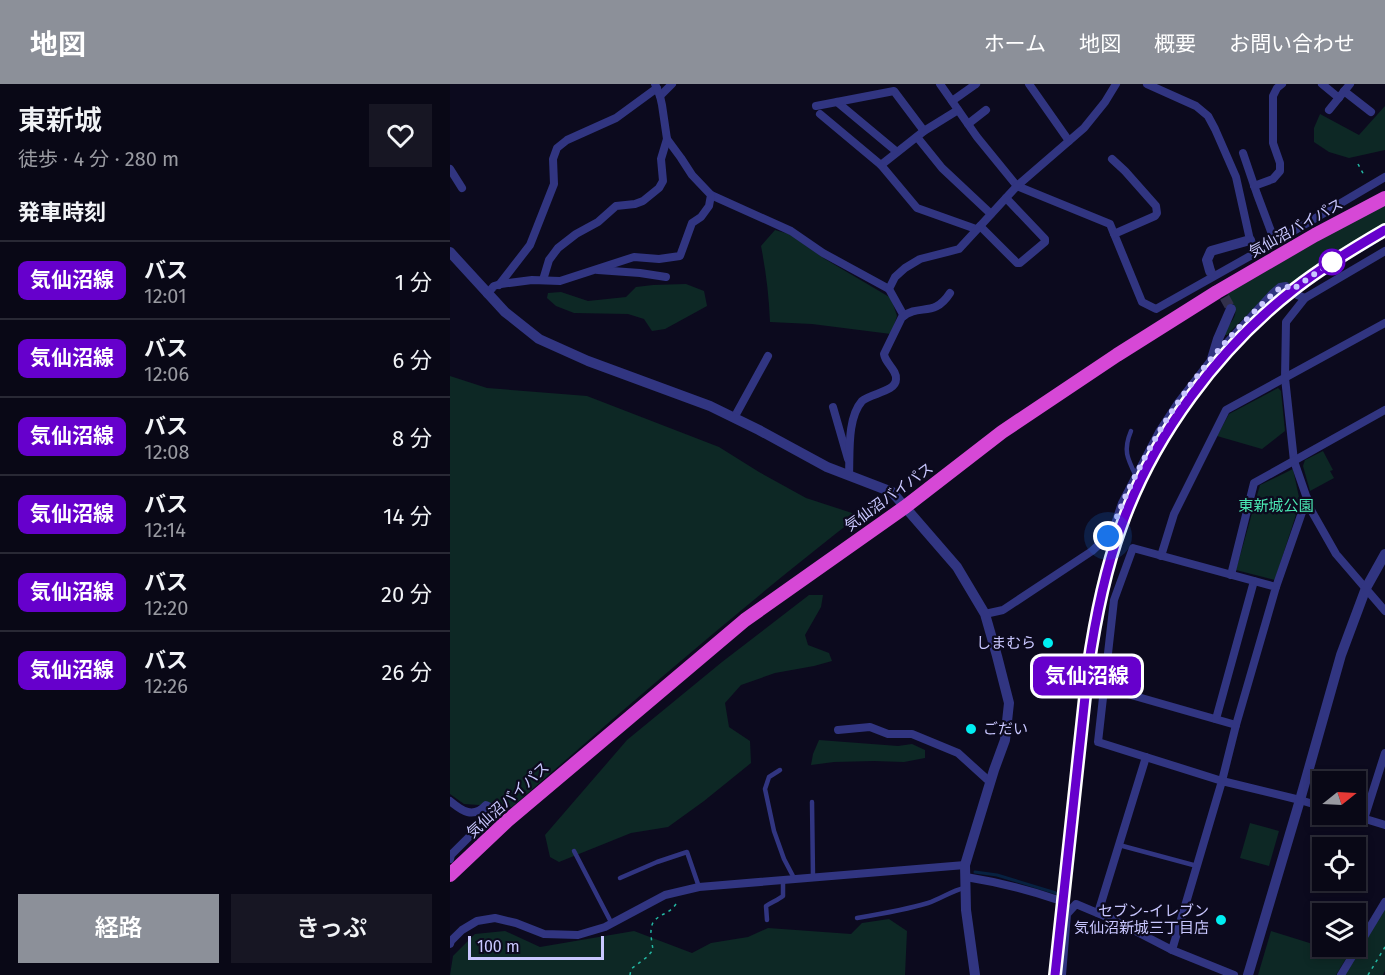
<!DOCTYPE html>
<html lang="ja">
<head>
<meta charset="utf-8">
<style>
	:root { --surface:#090816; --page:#171623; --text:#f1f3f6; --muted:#999aa1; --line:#292935; --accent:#8c9099 }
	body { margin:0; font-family:"Fira Sans","Noto Sans JP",sans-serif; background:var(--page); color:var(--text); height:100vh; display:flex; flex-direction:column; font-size:22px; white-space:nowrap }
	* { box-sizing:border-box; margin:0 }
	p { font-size:20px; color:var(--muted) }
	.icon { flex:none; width:33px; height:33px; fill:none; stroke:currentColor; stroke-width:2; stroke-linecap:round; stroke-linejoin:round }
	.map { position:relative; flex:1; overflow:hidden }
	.panel { display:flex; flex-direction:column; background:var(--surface); width:450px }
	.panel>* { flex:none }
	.badge { padding:0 12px; border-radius:9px; font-size:21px; line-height:39px }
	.needle { width:39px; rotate:72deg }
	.controls { position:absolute; left:862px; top:687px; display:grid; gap:12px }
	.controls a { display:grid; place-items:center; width:54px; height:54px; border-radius:0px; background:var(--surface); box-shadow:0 3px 9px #0003,0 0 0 2px var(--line); font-size:30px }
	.scale { position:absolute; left:18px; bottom:15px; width:136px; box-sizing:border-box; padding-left:6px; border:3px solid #c9c7ff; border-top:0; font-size:16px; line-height:21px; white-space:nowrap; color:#c9c7ff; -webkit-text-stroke:4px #0c0a1e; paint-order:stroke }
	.you { position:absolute; width:30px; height:30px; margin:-15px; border:4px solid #fff; border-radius:50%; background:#1a73e8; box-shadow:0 0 0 9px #1a73e833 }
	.map>.badge { position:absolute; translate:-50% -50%; box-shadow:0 0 0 3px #fff }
	h2 { padding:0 18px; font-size:22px; line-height:54px }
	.round { display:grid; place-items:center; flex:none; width:63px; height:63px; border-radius:0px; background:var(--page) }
	.head { display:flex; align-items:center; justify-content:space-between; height:102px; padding:0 18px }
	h1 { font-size:28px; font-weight:600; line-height:45px }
	.action { display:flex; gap:12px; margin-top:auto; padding:12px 18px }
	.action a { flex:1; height:69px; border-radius:0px; background:var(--accent); color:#fff; font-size:24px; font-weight:600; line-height:69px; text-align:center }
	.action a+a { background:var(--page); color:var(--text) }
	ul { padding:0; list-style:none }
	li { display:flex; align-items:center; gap:18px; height:78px; padding:0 18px; border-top:2px solid var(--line) }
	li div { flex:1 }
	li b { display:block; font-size:22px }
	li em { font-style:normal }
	li .badge { min-width:66px; font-weight:700; text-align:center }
	header { display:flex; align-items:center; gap:36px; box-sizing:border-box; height:84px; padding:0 30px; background:var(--accent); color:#fff }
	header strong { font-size:28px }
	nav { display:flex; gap:33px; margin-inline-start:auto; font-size:21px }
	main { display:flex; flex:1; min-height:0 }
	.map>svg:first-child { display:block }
	.green { fill:#0d2825 }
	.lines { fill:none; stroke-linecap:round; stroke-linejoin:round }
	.stream { stroke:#072140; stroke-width:3 }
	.tertiary-tunnel { stroke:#32304b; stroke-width:10; stroke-dasharray:10 5; stroke-linecap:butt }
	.path { stroke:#23b7a2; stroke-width:1.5; stroke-dasharray:3 4.5; stroke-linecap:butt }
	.service { stroke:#313581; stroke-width:4.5 }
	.minor { stroke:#313581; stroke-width:8 }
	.tertiary { stroke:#313581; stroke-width:10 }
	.trunk { stroke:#d648d6; stroke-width:14 }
	.line-casing { stroke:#fff; stroke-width:14 }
	.line { stroke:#60c; stroke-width:9 }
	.walk { stroke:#c9c7ff; stroke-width:6; stroke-dasharray:0 10.8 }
	.stop-dot { fill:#fff; stroke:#60c; stroke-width:3 }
	.poi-dot { fill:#00eef2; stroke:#0c0a1e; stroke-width:2 }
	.labels { text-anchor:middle; stroke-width:4.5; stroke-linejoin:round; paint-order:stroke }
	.street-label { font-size:15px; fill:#c9c7ff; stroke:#0c0a1e }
	.park-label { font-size:15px; fill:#4be8b3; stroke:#0c0a1e }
	.poi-label { font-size:15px; fill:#c9c7ff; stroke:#0c0a1e; text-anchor:end }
</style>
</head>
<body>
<header>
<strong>地図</strong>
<nav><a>ホーム</a><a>地図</a><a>概要</a><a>お問い合わせ</a></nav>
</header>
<main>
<section class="panel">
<div class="head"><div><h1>東新城</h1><p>徒歩 · 4 分 · 280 m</p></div><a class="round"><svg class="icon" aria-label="heart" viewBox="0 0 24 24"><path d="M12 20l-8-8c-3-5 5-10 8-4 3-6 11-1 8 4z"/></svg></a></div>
<h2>発車時刻</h2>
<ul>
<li><span class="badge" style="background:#60c;color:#fff">気仙沼線</span><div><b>バス</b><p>12:01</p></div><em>1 分</em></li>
<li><span class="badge" style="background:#60c;color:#fff">気仙沼線</span><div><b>バス</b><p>12:06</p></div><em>6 分</em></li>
<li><span class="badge" style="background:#60c;color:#fff">気仙沼線</span><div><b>バス</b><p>12:08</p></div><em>8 分</em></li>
<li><span class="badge" style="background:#60c;color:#fff">気仙沼線</span><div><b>バス</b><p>12:14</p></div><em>14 分</em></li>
<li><span class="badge" style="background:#60c;color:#fff">気仙沼線</span><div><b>バス</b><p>12:20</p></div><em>20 分</em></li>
<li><span class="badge" style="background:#60c;color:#fff">気仙沼線</span><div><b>バス</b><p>12:26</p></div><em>26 分</em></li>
</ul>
<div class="action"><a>経路</a><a>きっぷ</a></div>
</section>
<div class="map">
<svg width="935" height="891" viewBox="0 0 935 891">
	<rect width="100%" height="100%" fill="#0c0a1e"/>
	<g class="green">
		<polygon points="935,22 935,66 899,74 879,68 864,58 864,44 870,30 909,51"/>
		<path d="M935 118V144L877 179 843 203 825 205 807 221 777 251H775L774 248C788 229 789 230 777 210Z"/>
		<path d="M325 146 339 150 375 175 441 214 447 232 441 250 362 240 320 238C319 212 316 188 311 162Z"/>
		<polygon points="236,200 254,207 257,222 215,245 202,247 194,235 178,230 124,229 106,222 97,214 98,209 111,208 138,217 176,213 186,203 203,201"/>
		<path d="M0 292 37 304 137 312 269 363 309 388 356 414 402 429 407 433C289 525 175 624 62 723L14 720 0 710Z"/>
		<polygon points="828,304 831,307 835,347 812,365 767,352 779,330"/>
		<polygon points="873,367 883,386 880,387 884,394 860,407 853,382 855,376"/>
		<polygon points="843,385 850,418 825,496 786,486 810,401"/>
		<polygon points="359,511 373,511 371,523 355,551 358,561 379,569 382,577 364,582 325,589 291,601 275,619 279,643 300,657 301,679 254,717 218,743 181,749 109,778 100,773 95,751 177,656 272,578"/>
		<polygon points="369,656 448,662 462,660 475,666 475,674 454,678 424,677 384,678 361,681 363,670"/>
		<polygon points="800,739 829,747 819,782 790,774"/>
		<polygon points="935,823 935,887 933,891 892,891"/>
		<polygon points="439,835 457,847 455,891 0,891 3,872 25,850 55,847 90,863 184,847 242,869 261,859 298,853 318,844 401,850 412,839"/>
		<polygon points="821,847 898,871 886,891 808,891"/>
	</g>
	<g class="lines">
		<polyline class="stream" points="525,788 547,791 606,809"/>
		<polyline class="tertiary-tunnel" points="760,187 781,225"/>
		<g class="path">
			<polyline points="908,80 915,93"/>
			<path d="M180 891 181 885 197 873 203 866C202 857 198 843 205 836 212 829 219 830 226 820L225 818"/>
			<polyline points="918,891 935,863"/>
		</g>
		<g class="service">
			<path d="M889 174C903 171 928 159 935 147"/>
			<path d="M681 347C673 366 677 374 686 392"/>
			<polyline points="330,686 319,693 315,705 324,747 334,775 344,794"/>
			<polyline points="362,718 363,793"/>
			<polyline points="669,761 747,782"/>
			<polyline points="124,767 162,840"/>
			<polyline points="170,794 207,778 237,768 249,803"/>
			<path d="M407 834C431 830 455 826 478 819 491 815 501 807 514 804"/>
			<path d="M317 836 316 822C322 818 328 816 333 812V795"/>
			<path d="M605 891 638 585C645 536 654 489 671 443 704 352 767 265 843 206 872 183 903 164 935 146"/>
		</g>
		<g class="minor">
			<polyline points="490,0 527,53 567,102 660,140 692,218 706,225 825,158 935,93"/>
			<polyline points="579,0 619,57"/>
			<polyline points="697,0 746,22 758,32 765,45 786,93 800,156 808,167"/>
			<polyline points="872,0 889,14"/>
			<polyline points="894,7 921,28"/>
			<polyline points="210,12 222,0"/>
			<polyline points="502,17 526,0"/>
			<polyline points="387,18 447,68"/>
			<polyline points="366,22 444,7 474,47"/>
			<polyline points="879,26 900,0"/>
			<polyline points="370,30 431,81 467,124 526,145"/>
			<polyline points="518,40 536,26"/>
			<polyline points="467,53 492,84 541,130"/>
			<polyline points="793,69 807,110 825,158"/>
			<polyline points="662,75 675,87 706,122 707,129 705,132 664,150"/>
			<polyline points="431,81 474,47 508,26"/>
			<polyline points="0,85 12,104"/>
			<polyline points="804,102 823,95 830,87 830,79 823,59 823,12 827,4 832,0"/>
			<polyline points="261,111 341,147 373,169 439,205"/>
			<polyline points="530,142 567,179 570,179 595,158 595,155 556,114"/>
			<polyline points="148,186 190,189 216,193"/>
			<polyline points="93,196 99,176 108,164 126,150 148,138 166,122 185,120 193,117 209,104 213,97 211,75 217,55"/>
			<polyline points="49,201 80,161 104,100 103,75 107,64 117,56 166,34 207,4"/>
			<polyline points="37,210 44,202 51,200 82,196 110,197 184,173 209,175 230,172 242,139 251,133 259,122 261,111 242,91 231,74 217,55 212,21 210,12 205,0"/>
			<polyline points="855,214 836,238 835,294 844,377 861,426 886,470 935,527"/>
			<polyline points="454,232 439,205 445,193 455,184 470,175 509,165 567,102 634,44 655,18 666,0"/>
			<polyline points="383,323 398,375"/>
			<polyline points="284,334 318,272"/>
			<path d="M399 391C400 369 397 334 412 317 421 309 446 308 446 295 447 286 435 279 434 270L452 233C470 219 484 234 500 209"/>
			<polyline points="711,472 724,430 776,326 935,239"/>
			<polyline points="781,491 804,399 935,326"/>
			<polyline points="826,503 857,414"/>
			<polyline points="535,530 553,526 642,467 658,452 665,440 672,419 686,392 709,348 728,319 762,275 823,209 830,203 836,202 847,211 855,214 935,167"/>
			<polyline points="653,603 786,641"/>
			<polyline points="766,635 804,497"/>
			<polyline points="388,646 420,643 438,650 462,650 508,669 540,698"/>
			<path d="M0 717C12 727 23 735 36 721L40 723 36 736 1 771 0 775"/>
			<polyline points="899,730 935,741"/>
			<polyline points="914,735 935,669"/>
			<path d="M516 793C547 798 576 805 605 815"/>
			<polyline points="648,829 696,673"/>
			<polyline points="0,860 1,857 12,846 27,837 45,834 66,839 94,850 128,851 155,843 215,811 249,803 515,781"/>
			<polyline points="722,866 772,697 786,641 826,503 683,464 664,516 648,658 772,697 850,716 873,723"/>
			<polyline points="612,891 617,830 626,820 664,836 722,866 784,891"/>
			<polyline points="891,891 935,818"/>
		</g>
		<g class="tertiary">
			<polyline points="0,168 55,228 89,255 138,277 260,322 309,346 377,383 442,408 507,483 535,530 547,572 559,619 555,656 544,686 515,781 516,826 525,891"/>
			<polyline points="760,187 757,176 761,167 800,156"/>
			<polyline points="762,275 768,255 781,225"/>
			<polyline points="798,891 850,716 891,571 916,504 935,470"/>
		</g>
		<polyline class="trunk" points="0,791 57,737 295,536 455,423 552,348 667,271 767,208 865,151 935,114"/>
	</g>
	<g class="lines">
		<defs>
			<path id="line" d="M605 891 638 585C645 536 654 489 671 443 703 352 768 265 843 206 872 183 904 164 935 146"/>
		</defs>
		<use href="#line" class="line-casing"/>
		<use href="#line" class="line"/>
		<path class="walk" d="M658 452C664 441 668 430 673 418 683 395 696 371 709 348 739 297 786 242 831 203L836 202 842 206 886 175 882 178"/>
	</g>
	<circle class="stop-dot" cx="882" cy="178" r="12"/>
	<g class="poi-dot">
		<circle cx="598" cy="559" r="6"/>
		<circle cx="521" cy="645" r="6"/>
		<circle cx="771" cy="836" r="6"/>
	</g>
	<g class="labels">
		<g class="street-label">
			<text transform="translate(846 144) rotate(-29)" y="5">気仙沼バイパス</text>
			<text transform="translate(439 413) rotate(-36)" y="5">気仙沼バイパス</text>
			<text transform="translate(58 716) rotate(-42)" y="5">気仙沼バイパス</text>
		</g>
		<g class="park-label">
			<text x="826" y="427">東新城公園</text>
		</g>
		<g class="poi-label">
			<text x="586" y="564">しまむら</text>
			<text x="533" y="650" text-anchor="start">ごだい</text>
			<text x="759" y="832">セブン-イレブン<tspan x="759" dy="17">気仙沼新城三丁目店</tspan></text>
		</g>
	</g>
</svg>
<div class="controls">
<a><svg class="needle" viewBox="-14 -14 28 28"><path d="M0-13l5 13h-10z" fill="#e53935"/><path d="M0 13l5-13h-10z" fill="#999aa1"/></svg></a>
<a><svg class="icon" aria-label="locate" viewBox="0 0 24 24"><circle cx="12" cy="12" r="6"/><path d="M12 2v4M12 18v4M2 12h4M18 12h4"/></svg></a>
<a><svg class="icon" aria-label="layers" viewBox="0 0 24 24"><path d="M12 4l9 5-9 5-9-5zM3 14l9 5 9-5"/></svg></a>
</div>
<div class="scale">100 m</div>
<div class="you" style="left:658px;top:452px"></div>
<b class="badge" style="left:637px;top:592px;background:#60c;color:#fff">気仙沼線</b>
</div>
</main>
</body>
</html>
